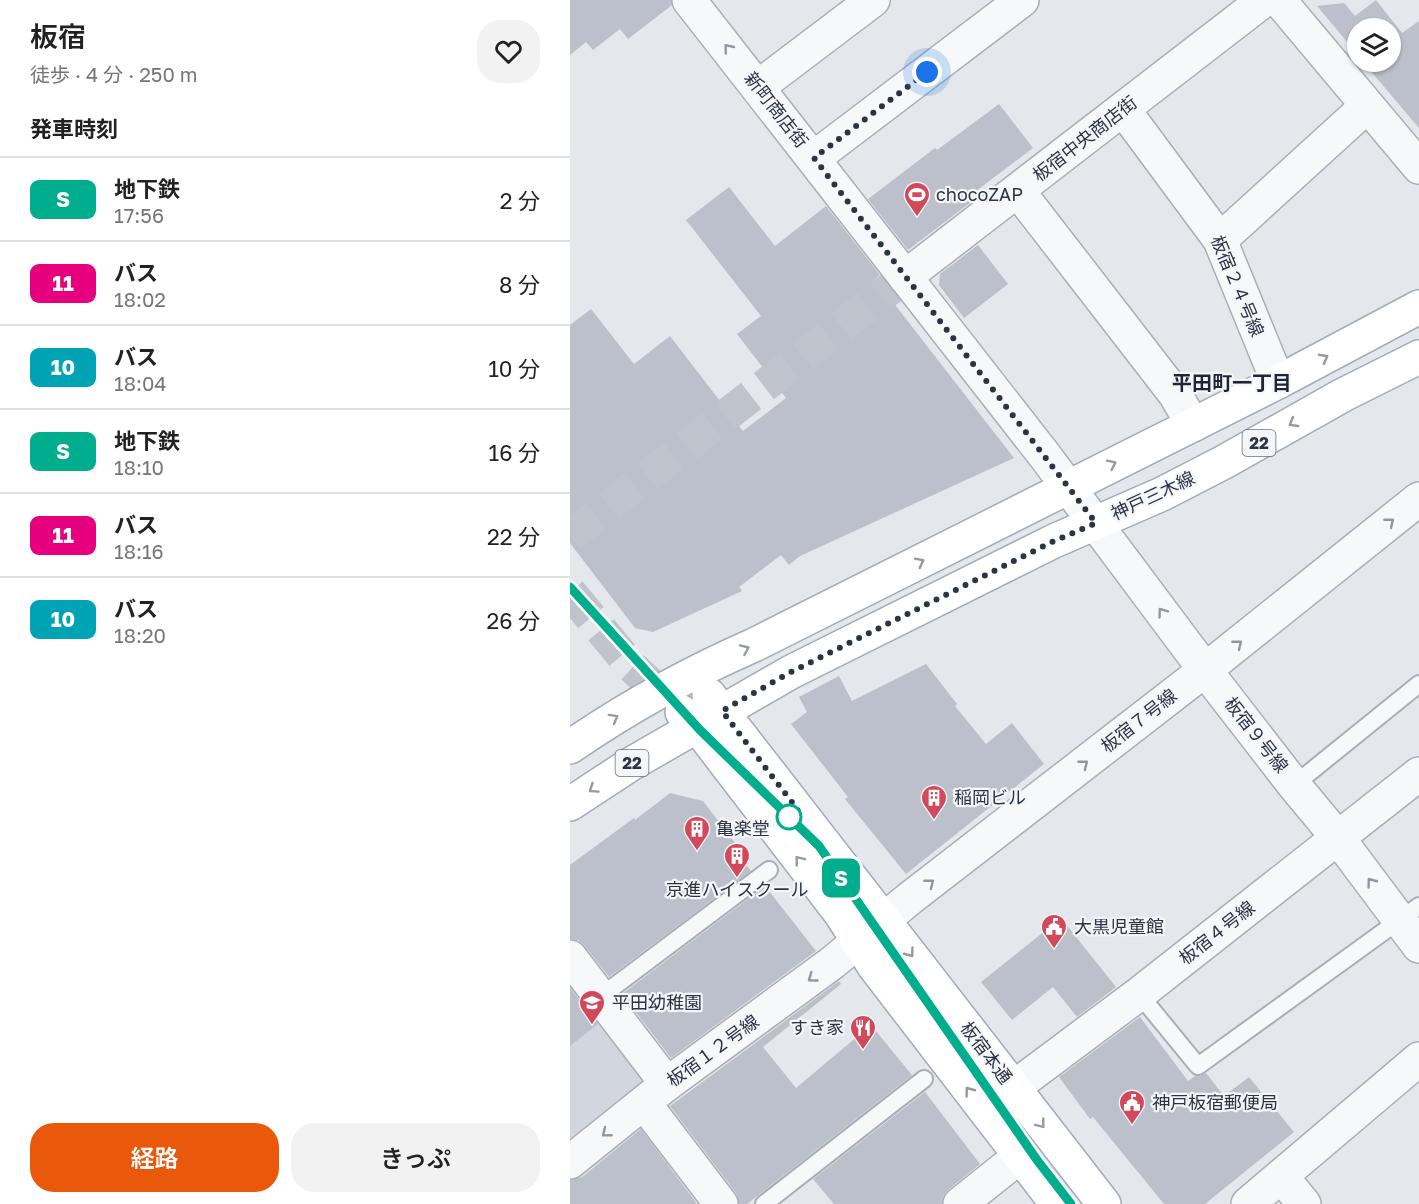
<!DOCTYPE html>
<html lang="ja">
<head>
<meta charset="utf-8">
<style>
	:root { --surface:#fff; --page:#f2f2f2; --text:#222; --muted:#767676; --line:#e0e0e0; --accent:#ea580c }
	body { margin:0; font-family:"Golos Text","Noto Sans JP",sans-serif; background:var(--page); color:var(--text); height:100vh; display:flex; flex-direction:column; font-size:22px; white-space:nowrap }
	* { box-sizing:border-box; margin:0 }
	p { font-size:20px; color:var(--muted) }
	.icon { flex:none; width:33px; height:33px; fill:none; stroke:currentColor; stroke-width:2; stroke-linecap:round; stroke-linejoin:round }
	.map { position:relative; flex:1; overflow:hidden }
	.sheet { display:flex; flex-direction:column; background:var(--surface); width:570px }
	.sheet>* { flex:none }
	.badge { padding:0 12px; border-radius:9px; font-size:21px; line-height:39px }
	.tools { position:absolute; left:777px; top:18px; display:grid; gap:12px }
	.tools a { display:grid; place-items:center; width:54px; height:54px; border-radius:50%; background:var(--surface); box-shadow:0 2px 4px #0004; font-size:30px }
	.you { position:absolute; width:30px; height:30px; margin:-15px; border:4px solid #fff; border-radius:50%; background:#1a73e8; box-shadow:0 0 0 9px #1a73e833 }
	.map>.badge { position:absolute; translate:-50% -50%; box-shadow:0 0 0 3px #fff }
	h2 { padding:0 30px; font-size:22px; line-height:54px }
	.round { display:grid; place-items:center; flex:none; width:63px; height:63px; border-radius:24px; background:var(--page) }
	.head { display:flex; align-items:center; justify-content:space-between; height:102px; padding:0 30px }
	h1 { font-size:28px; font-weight:600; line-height:45px }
	.primary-button { display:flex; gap:12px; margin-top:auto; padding:12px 30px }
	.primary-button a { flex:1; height:69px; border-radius:24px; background:var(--accent); color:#fff; font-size:24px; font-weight:600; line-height:69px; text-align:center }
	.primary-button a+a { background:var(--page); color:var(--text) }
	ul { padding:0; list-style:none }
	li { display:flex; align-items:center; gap:18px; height:84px; padding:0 30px; border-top:2px solid var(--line) }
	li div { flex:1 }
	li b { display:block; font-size:22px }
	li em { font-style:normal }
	li .badge { min-width:66px; font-weight:700; text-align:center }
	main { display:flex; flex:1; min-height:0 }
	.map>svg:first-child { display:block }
	.built { fill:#d2d6de }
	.building { fill:#bbc0ca }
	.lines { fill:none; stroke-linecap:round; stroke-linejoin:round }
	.street-tunnel { stroke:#bfc3cb; stroke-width:33; stroke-dasharray:33 16; stroke-linecap:butt }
	.lane-casing { stroke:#a9aeb7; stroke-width:20 }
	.street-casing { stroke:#a9aeb7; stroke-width:36 }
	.primary-casing { stroke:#a3abb8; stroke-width:36 }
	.lane { stroke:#f7f8fa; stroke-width:16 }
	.street { stroke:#f7f8fa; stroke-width:33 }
	.primary { stroke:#fff; stroke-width:33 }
	.oneway { stroke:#9196a0 }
	.oneway2 { stroke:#959aa2 }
	.line-casing { stroke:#fff; stroke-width:14 }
	.line { stroke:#00ae8e; stroke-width:9 }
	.walk { stroke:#2b3445; stroke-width:6; stroke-dasharray:0 10.8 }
	.stop-dot { fill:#fff; stroke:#00ae8e; stroke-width:3 }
	.labels { text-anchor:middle; stroke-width:4.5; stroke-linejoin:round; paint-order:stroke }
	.shield { fill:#f4f6f9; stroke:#676e7b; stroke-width:1.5 }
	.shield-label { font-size:16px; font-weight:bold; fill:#2b3445 }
	.street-label { font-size:18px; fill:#2b3445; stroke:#f4f6f9 }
	.poi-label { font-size:18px; fill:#2b3445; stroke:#f4f6f9; text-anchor:start }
	.neighbourhood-label { font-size:20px; font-weight:bold; fill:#1d2536; stroke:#f4f6f9 }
</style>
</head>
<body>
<main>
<section class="sheet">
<div class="head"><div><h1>板宿</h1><p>徒歩 · 4 分 · 250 m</p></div><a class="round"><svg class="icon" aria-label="heart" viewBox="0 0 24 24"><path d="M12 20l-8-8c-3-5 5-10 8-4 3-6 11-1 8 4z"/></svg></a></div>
<h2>発車時刻</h2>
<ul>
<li><span class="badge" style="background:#00ae8e;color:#fff">S</span><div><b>地下鉄</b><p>17:56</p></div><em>2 分</em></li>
<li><span class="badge" style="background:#e6007e;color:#fff">11</span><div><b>バス</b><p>18:02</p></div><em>8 分</em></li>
<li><span class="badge" style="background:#00a3b4;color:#fff">10</span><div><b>バス</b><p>18:04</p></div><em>10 分</em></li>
<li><span class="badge" style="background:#00ae8e;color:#fff">S</span><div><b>地下鉄</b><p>18:10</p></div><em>16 分</em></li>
<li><span class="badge" style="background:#e6007e;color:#fff">11</span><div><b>バス</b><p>18:16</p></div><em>22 分</em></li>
<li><span class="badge" style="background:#00a3b4;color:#fff">10</span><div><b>バス</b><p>18:20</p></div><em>26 分</em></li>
</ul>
<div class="primary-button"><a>経路</a><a>きっぷ</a></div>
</section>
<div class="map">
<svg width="849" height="1204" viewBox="0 0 849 1204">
	<rect width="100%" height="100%" fill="#e4e7ec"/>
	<polygon class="built" points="0,968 90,1083 0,1151"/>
	<g class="building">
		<polygon points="0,0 101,0 102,5 58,39 50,29 23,50 16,42 0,55"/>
		<polygon points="806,0 832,33 849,21 849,128 793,62 820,62 820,28 788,28 788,55 747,6 774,3 785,16"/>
		<polygon points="429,104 463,148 401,195 405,199 338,250 298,199 365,148 367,150"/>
		<polygon points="159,187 205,246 256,206 310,275 305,279 444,458 230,556 219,565 211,555 169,587 172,591 83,632 65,628 0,543 0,325 21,309 64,364 100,336 173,431 216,398 167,334 191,316 116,220"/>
		<polygon points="408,245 438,284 394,318 369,285 370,274"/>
		<polygon points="356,664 387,704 385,706 416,744 442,723 474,764 336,874 275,799 278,797 221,724 237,712 229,697 269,676 282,701"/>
		<polygon points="100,793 133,801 165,843 162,846 181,871 39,977 14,945 8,940 0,939 0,865 64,818 65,820"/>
		<polygon points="195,886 246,951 101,1058 52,994"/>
		<polygon points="491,918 546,987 507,1017 483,987 442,1020 411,982"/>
		<polygon points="269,981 271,984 193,1047 226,1088 301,1025 342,1075 177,1204 169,1204 166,1193 100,1106"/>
		<polygon points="0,988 28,1024 0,1046"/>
		<polygon points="570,1017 618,1081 625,1076 630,1076 636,1073 654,1096 679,1077 724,1132 635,1204 594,1204 523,1117 520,1119 489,1077"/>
		<polygon points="355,1092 410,1164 378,1190 373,1197 372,1204 264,1204 243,1179"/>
		<polygon points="71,1129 127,1204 0,1204 0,1180 12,1177"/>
	</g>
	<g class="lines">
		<g class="street-tunnel">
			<polyline points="0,536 335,277"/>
			<polyline points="0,592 61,666 90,693"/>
		</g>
		<defs>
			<g id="lane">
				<polyline points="724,785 849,684"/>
				<polyline points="569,994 628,1066 849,906"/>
				<polyline points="30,997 199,870"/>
				<polyline points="194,1204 354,1079"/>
			</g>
			<g id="street">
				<polyline points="119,0 475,456 635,670 724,785 768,838 849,946"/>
				<polyline points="709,0 849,167"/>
				<polyline points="188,87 303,0"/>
				<polyline points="553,109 650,240 708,382"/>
				<polyline points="244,158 452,0"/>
				<polyline points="448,191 605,394 623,425"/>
				<polyline points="650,240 797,106"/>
				<polyline points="335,277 694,0"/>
				<polyline points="0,957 97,1084"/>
				<polyline points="443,1088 569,994 849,774"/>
				<polyline points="74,1103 151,1204"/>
				<polyline points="0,1162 97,1084 262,963 339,899 635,670 849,499"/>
				<polyline points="711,1176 734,1204"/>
				<polyline points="390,1204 449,1157"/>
				<polyline points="678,1204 849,1059"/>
			</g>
			<g id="primary">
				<polyline points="139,695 534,1204"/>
				<polyline points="112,712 127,726 271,914 304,966 487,1204"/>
				<path d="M0 747C58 707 120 673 184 645L708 382 849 307"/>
				<polyline points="0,804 61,764 221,672 484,541 592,494 654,462 773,395 849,357"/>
			</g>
		</defs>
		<use href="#lane" class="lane-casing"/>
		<use href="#street" class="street-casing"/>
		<use href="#primary" class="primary-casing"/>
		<use href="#lane" class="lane"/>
		<use href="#street" class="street"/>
		<use href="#primary" class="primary"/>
	</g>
	<defs><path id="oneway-chevron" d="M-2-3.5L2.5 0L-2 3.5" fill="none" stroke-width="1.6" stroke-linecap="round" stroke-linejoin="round" transform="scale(1.5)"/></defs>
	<g class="oneway">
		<use href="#oneway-chevron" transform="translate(158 48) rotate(-129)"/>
		<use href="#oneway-chevron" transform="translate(820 522) rotate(-39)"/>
		<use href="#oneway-chevron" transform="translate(592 612) rotate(-126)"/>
		<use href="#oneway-chevron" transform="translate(668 644) rotate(-39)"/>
		<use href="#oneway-chevron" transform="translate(514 764) rotate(-38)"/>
		<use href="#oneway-chevron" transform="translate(801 882) rotate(-127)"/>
		<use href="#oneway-chevron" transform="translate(360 883) rotate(-38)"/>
		<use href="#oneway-chevron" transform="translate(242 978) rotate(144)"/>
		<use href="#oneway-chevron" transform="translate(36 1133) rotate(141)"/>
	</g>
	<g class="oneway2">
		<use href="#oneway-chevron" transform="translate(754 358) rotate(-28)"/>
		<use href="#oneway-chevron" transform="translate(723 423) rotate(150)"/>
		<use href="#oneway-chevron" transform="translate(542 464) rotate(-26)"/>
		<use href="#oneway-chevron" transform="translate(350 562) rotate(-27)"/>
		<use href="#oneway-chevron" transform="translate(175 649) rotate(-24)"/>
		<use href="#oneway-chevron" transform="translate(44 718) rotate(-29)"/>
		<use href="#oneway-chevron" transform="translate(23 789) rotate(146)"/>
		<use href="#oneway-chevron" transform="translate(229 860) rotate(-128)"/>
		<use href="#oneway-chevron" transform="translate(340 953) rotate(53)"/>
		<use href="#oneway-chevron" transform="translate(399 1091) rotate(-127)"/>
		<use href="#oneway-chevron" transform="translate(471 1124) rotate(52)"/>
	</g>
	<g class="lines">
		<defs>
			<polyline id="line" points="0,587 130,730 249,846 467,1160 501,1204"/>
		</defs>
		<use href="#line" class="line-casing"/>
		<use href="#line" class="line"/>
		<polyline class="walk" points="219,817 228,810 152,711 221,672 484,541 526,523 244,158 357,72"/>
	</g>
	<defs>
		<symbol id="stadium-pin" viewBox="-11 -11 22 30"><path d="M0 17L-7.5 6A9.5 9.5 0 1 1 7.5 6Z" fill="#d1495b" stroke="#f4f6f9"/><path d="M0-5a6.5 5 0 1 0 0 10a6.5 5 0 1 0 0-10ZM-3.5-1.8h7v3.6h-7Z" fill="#fff"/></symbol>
		<symbol id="building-pin" viewBox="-11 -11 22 30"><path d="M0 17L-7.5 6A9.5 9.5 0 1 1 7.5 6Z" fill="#d1495b" stroke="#f4f6f9"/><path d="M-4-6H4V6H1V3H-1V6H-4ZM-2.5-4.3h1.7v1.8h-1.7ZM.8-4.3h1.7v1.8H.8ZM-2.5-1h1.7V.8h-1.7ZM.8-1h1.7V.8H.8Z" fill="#fff"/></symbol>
		<symbol id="civic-pin" viewBox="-11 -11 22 30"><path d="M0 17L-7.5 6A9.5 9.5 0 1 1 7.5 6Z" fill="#d1495b" stroke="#f4f6f9"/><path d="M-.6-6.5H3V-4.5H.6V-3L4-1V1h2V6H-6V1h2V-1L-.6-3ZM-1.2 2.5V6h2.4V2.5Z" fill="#fff"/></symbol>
		<symbol id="school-pin" viewBox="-11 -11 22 30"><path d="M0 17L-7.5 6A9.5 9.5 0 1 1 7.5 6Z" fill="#d1495b" stroke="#f4f6f9"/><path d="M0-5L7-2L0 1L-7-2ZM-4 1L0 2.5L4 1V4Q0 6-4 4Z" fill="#fff"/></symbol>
		<symbol id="restaurant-pin" viewBox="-11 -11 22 30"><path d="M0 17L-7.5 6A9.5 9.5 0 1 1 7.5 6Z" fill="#d1495b" stroke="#f4f6f9"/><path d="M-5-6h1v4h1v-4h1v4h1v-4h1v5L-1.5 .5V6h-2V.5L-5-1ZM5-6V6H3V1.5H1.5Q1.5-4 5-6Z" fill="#fff"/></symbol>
	</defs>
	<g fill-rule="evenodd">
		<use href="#stadium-pin" x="332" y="180" width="30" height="40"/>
		<use href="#building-pin" x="349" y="783" width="30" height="40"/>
		<use href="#building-pin" x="112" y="814" width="30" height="40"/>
		<use href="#building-pin" x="152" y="841" width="30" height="40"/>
		<use href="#civic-pin" x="469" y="912" width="30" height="40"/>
		<use href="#school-pin" x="7" y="988" width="30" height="40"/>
		<use href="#restaurant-pin" x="278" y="1013" width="30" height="40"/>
		<use href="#civic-pin" x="547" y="1088" width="30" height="40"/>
	</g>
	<circle class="stop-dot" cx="219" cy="817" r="12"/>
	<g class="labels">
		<g class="shield">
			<rect x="672.5" y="430" width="33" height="26" rx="4.5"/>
			<rect x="45.5" y="750" width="33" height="26" rx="4.5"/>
		</g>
		<g class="shield-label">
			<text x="689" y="449">22</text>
			<text x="62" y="769">22</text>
		</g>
		<g class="street-label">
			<text transform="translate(206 110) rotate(52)" y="6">新町商店街</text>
			<text transform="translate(515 139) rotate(-38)" y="6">板宿中央商店街</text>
			<text transform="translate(667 286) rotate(67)" y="6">板宿２４号線</text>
			<text transform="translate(583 496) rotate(-25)" y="6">神戸三木線</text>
			<text transform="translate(569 721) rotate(-38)" y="6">板宿７号線</text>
			<text transform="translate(686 735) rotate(52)" y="6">板宿９号線</text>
			<text transform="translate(647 933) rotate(-38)" y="6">板宿４号線</text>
			<text transform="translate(143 1051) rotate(-36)" y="6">板宿１２号線</text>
			<text transform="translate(416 1053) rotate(53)" y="6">板宿本通</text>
		</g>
		<g class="poi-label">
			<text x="366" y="201">chocoZAP</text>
			<text x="384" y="804">稲岡ビル</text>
			<text x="146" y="835">亀楽堂</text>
			<text x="167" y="896" text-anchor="middle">京進ハイスクール</text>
			<text x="504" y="933">大黒児童館</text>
			<text x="42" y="1009">平田幼稚園</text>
			<text x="274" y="1034" text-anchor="end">すき家</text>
			<text x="582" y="1109">神戸板宿郵便局</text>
		</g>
		<g class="neighbourhood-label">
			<text x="662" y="390">平田町一丁目</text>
		</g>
	</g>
</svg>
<div class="tools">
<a><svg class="icon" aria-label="layers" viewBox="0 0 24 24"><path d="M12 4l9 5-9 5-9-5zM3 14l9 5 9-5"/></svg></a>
</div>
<div class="you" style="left:357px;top:72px"></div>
<b class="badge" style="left:271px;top:878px;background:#00ae8e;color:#fff">S</b>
</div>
</main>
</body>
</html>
